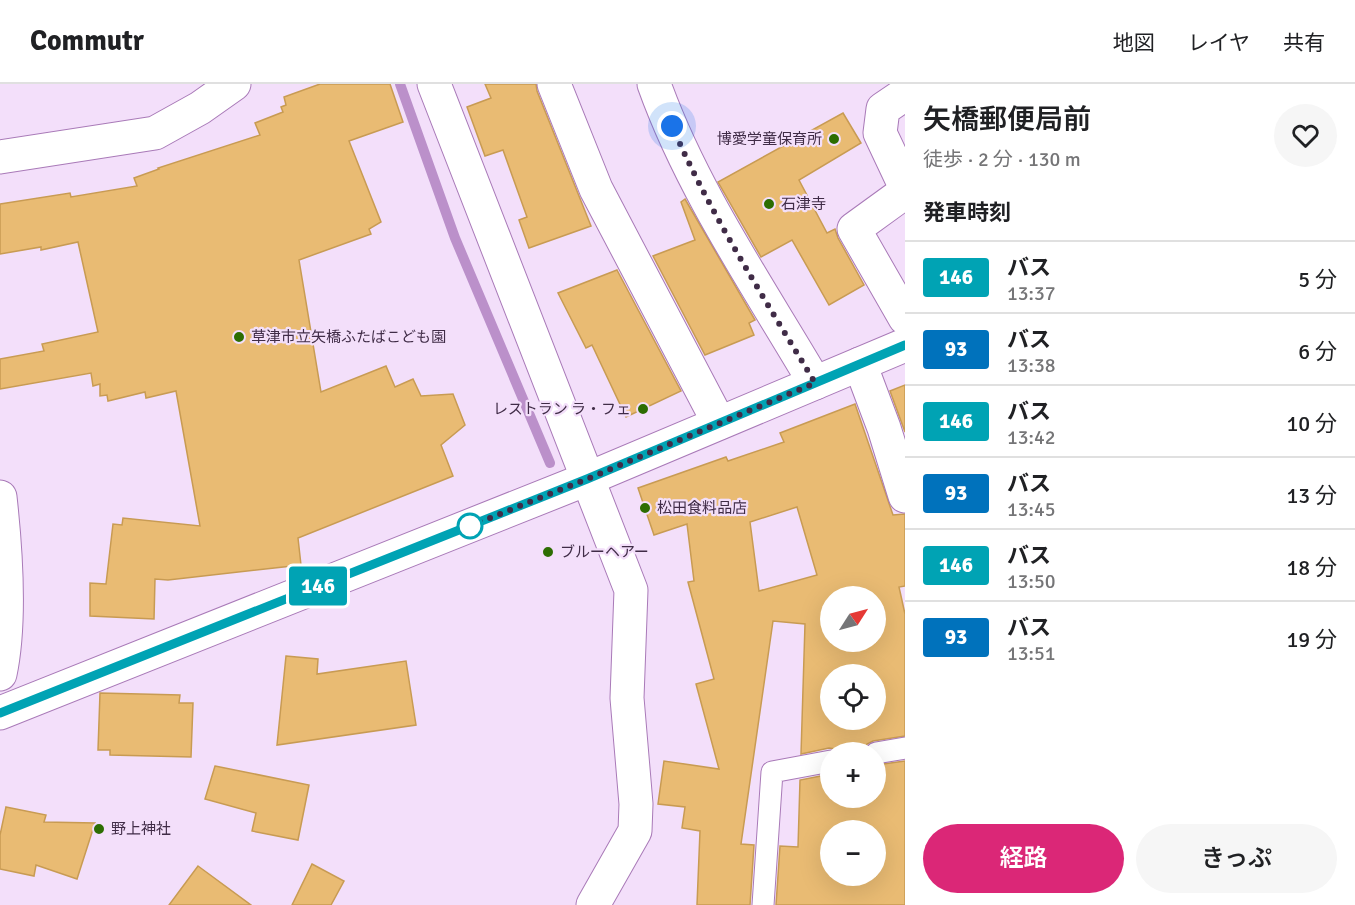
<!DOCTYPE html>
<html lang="ja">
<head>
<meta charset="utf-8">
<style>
	:root { --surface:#fff; --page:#f6f6f6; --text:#202124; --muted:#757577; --line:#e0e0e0; --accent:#db2777 }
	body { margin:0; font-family:Signika,"Noto Sans JP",sans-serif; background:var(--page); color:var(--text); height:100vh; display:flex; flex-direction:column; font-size:22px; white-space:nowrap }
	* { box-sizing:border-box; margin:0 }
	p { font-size:20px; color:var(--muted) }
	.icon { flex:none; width:33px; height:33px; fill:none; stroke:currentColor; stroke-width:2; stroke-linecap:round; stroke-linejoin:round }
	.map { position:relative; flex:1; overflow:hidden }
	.side { display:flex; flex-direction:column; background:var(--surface); width:450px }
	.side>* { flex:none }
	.badge { padding:0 12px; border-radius:4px; font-size:21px; line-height:39px }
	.needle { width:39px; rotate:54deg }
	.fabs { position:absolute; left:820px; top:502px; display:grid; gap:12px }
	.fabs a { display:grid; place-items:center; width:66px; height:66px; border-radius:50%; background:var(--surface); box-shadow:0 6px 24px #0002; font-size:30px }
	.you { position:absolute; width:30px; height:30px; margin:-15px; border:4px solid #fff; border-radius:50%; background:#1a73e8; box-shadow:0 0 0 9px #1a73e833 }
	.map>.badge { position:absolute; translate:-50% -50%; box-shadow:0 0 0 3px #fff }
	h2 { padding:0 18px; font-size:22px; line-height:54px }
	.round { display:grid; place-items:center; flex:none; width:63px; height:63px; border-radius:32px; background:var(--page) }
	.head { display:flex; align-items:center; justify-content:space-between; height:102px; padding:0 18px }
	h1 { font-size:28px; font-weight:600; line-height:45px }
	.button { display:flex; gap:12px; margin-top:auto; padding:12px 18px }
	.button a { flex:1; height:69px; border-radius:36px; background:var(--accent); color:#fff; font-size:24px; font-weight:600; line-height:69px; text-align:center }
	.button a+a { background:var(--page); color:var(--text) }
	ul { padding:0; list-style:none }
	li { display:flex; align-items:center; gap:18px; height:72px; padding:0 18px; border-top:2px solid var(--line) }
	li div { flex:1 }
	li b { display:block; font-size:22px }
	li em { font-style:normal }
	li .badge { min-width:66px; font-weight:700; text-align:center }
	header { display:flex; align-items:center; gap:36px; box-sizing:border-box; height:84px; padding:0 30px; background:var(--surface); border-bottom:2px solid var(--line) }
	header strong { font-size:28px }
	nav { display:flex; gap:33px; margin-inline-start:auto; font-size:21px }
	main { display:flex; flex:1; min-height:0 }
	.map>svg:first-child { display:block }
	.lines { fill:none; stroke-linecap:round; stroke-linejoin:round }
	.stream { stroke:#bb90ca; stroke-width:10 }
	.building { fill:#e9bb73; stroke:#c89b53; stroke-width:1.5; fill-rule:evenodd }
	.service-casing { stroke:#a97ab8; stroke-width:23 }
	.minor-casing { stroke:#a97ab8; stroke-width:35 }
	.primary-casing { stroke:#a97ab8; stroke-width:35 }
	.service { stroke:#fff; stroke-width:21 }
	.minor { stroke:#fff; stroke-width:33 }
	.primary { stroke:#fff; stroke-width:33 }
	.line-casing { stroke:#fff; stroke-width:14 }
	.line { stroke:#00a3b4; stroke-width:9 }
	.walk { stroke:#402c47; stroke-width:6; stroke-dasharray:0 10.8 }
	.poi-dot { fill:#2d6d02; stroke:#f3dffa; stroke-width:2 }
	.stop-dot { fill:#fff; stroke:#00a3b4; stroke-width:3 }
	.labels { text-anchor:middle; stroke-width:4.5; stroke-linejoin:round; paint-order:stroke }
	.poi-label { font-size:15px; fill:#402c47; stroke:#f3dffa; text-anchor:start }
</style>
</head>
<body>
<header>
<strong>Commutr</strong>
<nav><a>地図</a><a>レイヤ</a><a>共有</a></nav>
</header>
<main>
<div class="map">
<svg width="905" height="821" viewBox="0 0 905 821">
	<rect width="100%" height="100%" fill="#f3dffa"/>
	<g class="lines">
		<polyline class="stream" points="400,0 455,154 550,379"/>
	</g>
	<g class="building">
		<polygon points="320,0 390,0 403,38 349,57 381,138 369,145 371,150 299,176 321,308 386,282 395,303 413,295 421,312 453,310 465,341 441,361 453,392 298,454 301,481 168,496 155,495 154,535 90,532 90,499 106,500 113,440 122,441 123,434 200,442 176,307 146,314 145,308 108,317 107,311 100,312 100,300 93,302 91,289 0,305 0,275 44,267 42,260 98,248 78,158 41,166 41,163 0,170 0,120 70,109 71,113 137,102 134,94 159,85 158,84 260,51 255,39 283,28 281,23 286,21 284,13"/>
		<polygon points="485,0 536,0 537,7 591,142 529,164 519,136 527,133 503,66 485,72 467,23 491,14"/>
		<polygon points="843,29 861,59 799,96 827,149 835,145 838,154 864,201 829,221 792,156 761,173 718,98"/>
		<polygon points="685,115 755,236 749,239 754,251 705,271 653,172 695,156 681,118"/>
		<polygon points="617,186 681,307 626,333 592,261 586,264 558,209"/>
		<polygon points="905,301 905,348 890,307"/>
		<path d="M855 320 893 431 905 430V502L899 503 905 530V652L873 657 867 660 864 669H841L836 665 829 664 801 670 805 540 773 537 741 760 754 761 750 821H697L700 747 682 744 685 723 658 720 664 677 719 685 696 600 714 595 688 498 694 497 687 440 654 451 638 404 726 373 728 377 784 358 780 349ZM797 423 817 491 759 507 750 438ZM831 513H876V558H831ZM831 591H876V636H831Z"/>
		<polygon points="286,572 318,575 317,590 406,577 416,641 277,661"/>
		<polygon points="100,609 180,611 179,619 193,619 191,673 110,671 110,666 98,666"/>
		<path d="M905 677V821H776L780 762 798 763 800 696 831 690V714H876V681ZM831 747H876V792H831Z"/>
		<polygon points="215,682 309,701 298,756 252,747 256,729 205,715"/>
		<polygon points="6,723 46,731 44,738 95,739 77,795 36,781 34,792 0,785 0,751"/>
		<polygon points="312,780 344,797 331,821 292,821"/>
		<polygon points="198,782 251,821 169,821"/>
	</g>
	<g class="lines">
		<defs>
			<g id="service">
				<polyline points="876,669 905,664"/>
				<polyline points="763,821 772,688 831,677"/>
			</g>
			<g id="minor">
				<polyline points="434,0 631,506 627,614 636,720 635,747 593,821"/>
				<polyline points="554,0 596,105 719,339"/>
				<path d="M654 0C692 106 758 202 815 299"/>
				<polyline points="905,10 883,25 880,49 905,102"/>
				<polyline points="0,73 155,49 200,24 234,0"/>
				<polyline points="905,108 854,145 905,234"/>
				<polyline points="860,280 884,344 905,412"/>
				<path d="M0 413C6 467 11 538 0 590"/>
			</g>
			<polyline id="primary" points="0,629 587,395 905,261"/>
		</defs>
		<use href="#service" class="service-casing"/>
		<use href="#minor" class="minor-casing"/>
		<use href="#primary" class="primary-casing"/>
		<use href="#service" class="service"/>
		<use href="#minor" class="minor"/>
		<use href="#primary" class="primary"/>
	</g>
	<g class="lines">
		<defs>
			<polyline id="line" points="0,629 587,395 905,261"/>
		</defs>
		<use href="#line" class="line-casing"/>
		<use href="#line" class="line"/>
		<path class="walk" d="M470 442 587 395 815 299C765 215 711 132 672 42"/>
	</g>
	<g class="poi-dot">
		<circle cx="834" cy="55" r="6"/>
		<circle cx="769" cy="120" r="6"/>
		<circle cx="239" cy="253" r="6"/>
		<circle cx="643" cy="325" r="6"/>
		<circle cx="645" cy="424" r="6"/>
		<circle cx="548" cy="468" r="6"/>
		<circle cx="99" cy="745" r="6"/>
	</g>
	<circle class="stop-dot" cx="470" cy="442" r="12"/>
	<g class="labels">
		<g class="poi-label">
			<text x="822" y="60" text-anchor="end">博愛学童保育所</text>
			<text x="781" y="125">石津寺</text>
			<text x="251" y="258">草津市立矢橋ふたばこども園</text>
			<text x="631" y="330" text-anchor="end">レストラン ラ・フェ</text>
			<text x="657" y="429">松田食料品店</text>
			<text x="560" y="473">ブルーヘアー</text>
			<text x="111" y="750">野上神社</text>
		</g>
	</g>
</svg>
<div class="fabs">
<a><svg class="needle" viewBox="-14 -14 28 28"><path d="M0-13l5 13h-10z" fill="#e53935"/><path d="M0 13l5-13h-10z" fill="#757577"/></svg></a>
<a><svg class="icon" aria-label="locate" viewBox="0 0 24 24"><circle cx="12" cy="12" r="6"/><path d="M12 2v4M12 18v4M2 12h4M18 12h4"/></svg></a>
<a>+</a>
<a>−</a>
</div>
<div class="you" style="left:672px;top:42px"></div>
<b class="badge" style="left:318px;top:502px;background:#00a3b4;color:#fff">146</b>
</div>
<section class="side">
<div class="head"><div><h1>矢橋郵便局前</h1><p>徒歩 · 2 分 · 130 m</p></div><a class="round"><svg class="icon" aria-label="heart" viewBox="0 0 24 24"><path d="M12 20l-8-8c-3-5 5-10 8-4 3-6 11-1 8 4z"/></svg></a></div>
<h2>発車時刻</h2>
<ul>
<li><span class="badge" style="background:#00a3b4;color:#fff">146</span><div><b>バス</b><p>13:37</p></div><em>5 分</em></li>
<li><span class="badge" style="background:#0072bc;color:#fff">93</span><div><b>バス</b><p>13:38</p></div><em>6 分</em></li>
<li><span class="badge" style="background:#00a3b4;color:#fff">146</span><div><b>バス</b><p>13:42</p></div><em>10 分</em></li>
<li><span class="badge" style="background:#0072bc;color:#fff">93</span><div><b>バス</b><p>13:45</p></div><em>13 分</em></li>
<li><span class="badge" style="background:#00a3b4;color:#fff">146</span><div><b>バス</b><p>13:50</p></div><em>18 分</em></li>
<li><span class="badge" style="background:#0072bc;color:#fff">93</span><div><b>バス</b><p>13:51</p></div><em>19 分</em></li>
</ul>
<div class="button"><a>経路</a><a>きっぷ</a></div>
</section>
</main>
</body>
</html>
